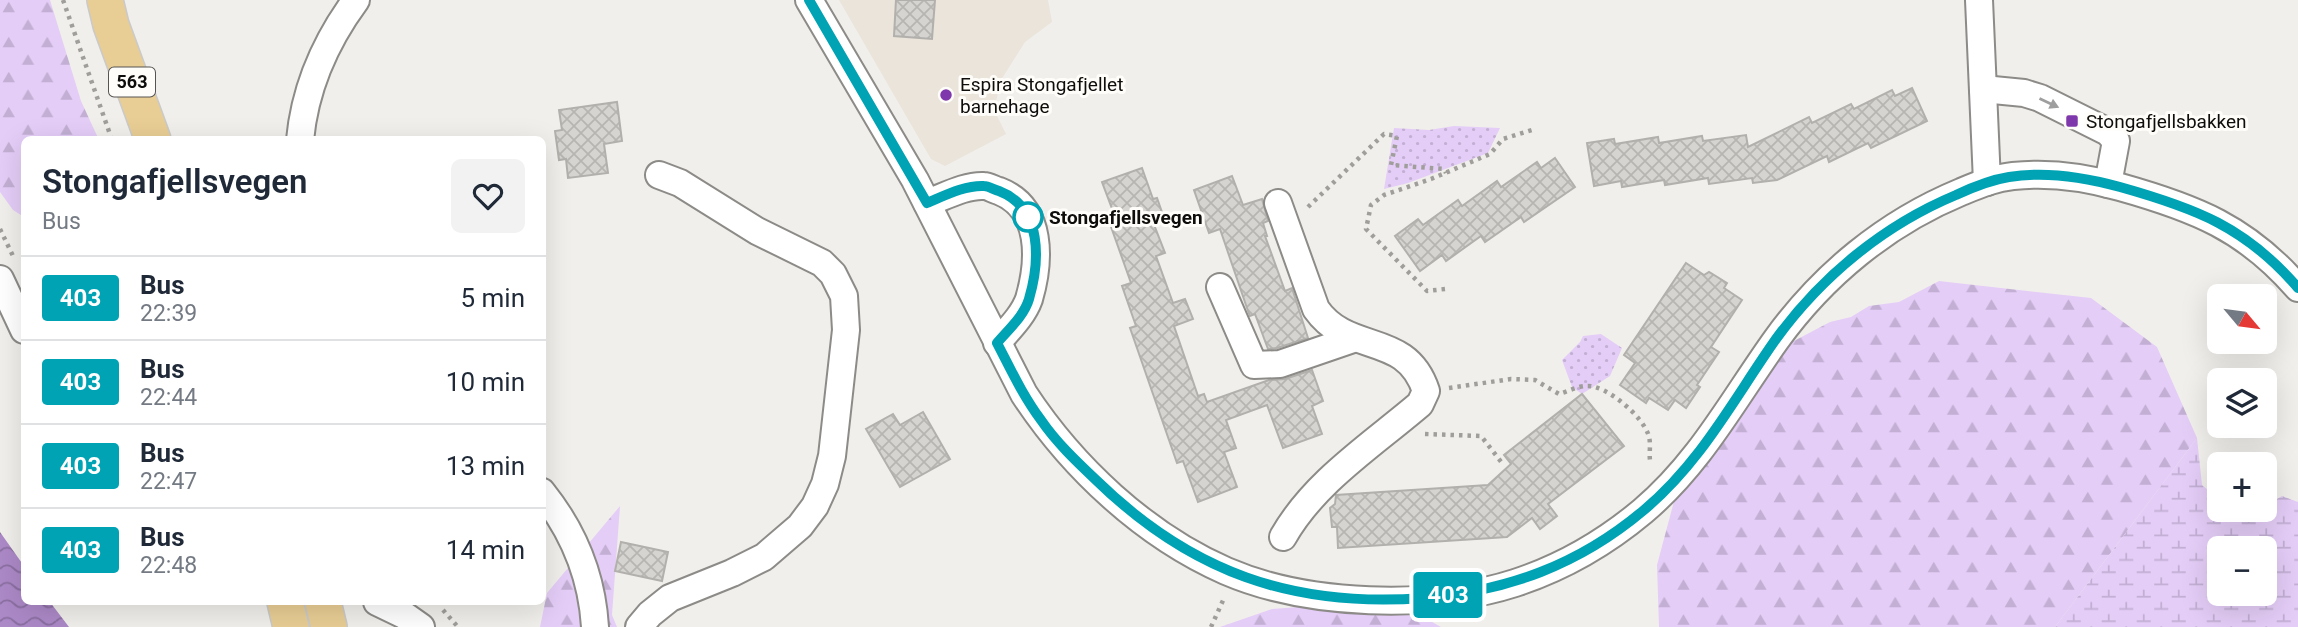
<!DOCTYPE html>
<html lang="en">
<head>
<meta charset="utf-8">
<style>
	:root { --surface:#fff; --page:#f2f2f3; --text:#1f2937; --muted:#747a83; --line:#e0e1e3 }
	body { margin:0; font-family:Roboto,sans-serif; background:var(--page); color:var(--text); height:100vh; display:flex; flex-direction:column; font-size:26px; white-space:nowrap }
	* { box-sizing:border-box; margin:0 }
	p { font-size:23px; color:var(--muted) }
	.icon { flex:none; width:38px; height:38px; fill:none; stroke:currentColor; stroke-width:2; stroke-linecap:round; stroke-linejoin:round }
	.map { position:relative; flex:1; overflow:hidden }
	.panel { position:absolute; left:21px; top:136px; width:525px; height:469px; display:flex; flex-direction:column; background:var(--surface); border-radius:10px; box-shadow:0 7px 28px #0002 }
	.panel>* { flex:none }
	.badge { padding:0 14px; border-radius:5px; font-size:24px; line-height:46px }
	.needle { width:46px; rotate:119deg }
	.controls { position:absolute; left:2207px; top:284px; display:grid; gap:14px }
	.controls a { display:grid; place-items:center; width:70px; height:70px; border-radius:10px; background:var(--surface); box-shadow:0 7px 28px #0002; font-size:35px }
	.map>.badge { position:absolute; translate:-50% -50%; box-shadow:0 0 0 4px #fff }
	.round { display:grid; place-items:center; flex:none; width:74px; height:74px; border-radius:10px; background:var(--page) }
	.head { display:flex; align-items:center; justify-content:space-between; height:119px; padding:0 21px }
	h1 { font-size:33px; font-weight:600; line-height:52px }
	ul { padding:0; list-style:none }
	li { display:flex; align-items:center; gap:21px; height:84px; padding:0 21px; border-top:2px solid var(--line) }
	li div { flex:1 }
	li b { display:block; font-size:26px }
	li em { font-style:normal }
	li .badge { min-width:77px; font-weight:700; text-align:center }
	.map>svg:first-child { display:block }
	.built { fill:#eae4da }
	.forest { fill:url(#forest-firs) }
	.wetland { fill:url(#wetland-marsh); fill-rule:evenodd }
	.park { fill:url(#park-dots) }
	.water { fill:url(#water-waves) }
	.building { fill:url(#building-cross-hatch); stroke:#b2b0ac; stroke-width:2 }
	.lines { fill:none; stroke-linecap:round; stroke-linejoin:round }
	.minor-casing { stroke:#8d8b88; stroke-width:30 }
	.major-casing { stroke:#cacaca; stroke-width:38 }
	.path { stroke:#a09e9b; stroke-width:4.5; stroke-dasharray:3.5 5; stroke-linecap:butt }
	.minor { stroke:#fff; stroke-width:26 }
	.major { stroke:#e8cd94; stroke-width:35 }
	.oneway { fill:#9f9e9e }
	.line-casing { stroke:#fff; stroke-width:16 }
	.line { stroke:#00a3b4; stroke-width:10 }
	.poi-dot { fill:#7e38ab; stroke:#fffdf9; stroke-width:2.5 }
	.stop-dot { fill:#fff; stroke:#00a3b4; stroke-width:3.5 }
	.labels { text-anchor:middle; stroke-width:6; stroke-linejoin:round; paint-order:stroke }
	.shield { fill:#fffdf9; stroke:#565553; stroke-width:2 }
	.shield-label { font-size:18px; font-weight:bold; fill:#0e0d0c }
	.poi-label { font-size:19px; fill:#0e0d0c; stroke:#fffdf9; text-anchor:start }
	.stop-label { font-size:19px; font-weight:bold; fill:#0e0d0c; stroke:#fffdf9; text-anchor:start }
</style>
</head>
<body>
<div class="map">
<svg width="2298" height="627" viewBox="0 0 2298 627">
	<defs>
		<pattern id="forest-firs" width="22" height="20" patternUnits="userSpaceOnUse" patternTransform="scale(1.75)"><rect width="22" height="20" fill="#e4cdf7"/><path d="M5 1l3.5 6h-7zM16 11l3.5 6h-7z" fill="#c2afd3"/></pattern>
		<pattern id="wetland-marsh" width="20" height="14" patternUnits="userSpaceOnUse" patternTransform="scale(1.75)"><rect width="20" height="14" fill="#e4cdf7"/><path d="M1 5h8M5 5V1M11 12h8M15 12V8" fill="none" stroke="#c2afd3"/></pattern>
		<pattern id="park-dots" width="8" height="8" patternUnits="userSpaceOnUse" patternTransform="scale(1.75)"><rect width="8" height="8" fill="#e4cdf7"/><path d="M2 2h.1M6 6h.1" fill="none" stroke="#c2afd3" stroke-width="1.8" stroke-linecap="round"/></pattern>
		<pattern id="water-waves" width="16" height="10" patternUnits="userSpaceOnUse" patternTransform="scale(1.75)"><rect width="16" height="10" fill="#ac89c7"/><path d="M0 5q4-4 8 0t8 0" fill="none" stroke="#8a6ea0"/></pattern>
		<pattern id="building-cross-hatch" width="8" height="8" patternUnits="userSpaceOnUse" patternTransform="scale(1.75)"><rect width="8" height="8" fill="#d6d4d1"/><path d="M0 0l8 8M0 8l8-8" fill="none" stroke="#b6b5b2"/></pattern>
	</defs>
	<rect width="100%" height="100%" fill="#f1efeb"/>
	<polygon class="built" points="839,0 1048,0 1052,22 1025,42 1001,80 994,110 1006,134 945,166 931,159"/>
	<g class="forest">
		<polygon points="0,0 50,0 81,101 99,140 24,140 24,217 13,210 0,192"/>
		<polygon points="1939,281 2091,298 2157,347 2197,438 2055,627 1659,627 1657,565 1684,464 1792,342 1830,322 1851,317 1869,306 1899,302"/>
		<polygon points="620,506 612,615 617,627 540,627 547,593"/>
		<polygon points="1393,600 1441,627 1220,627 1272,609"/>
	</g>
	<path class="wetland" d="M2197 438 2202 485 2219 499V509H2232L2244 519 2260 509H2264L2265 506 2282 496 2298 502V627H2055ZM2219 548H2264V593H2219Z"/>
	<g class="park">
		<polygon points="1454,126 1500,128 1488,153 1408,183 1384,189 1394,128 1429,130"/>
		<polygon points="1601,334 1622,348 1610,376 1582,394 1572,387 1562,360 1580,342 1583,336"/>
	</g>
	<polygon class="water" points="0,532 24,566 24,602 50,602 69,627 0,627"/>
	<g class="building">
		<polygon points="896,0 935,0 932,39 894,36"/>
		<polygon points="1912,88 1927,121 1871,148 1868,143 1829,162 1827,156 1777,180 1753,183 1752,178 1709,184 1708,178 1665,185 1664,180 1622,187 1621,181 1594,186 1587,143 1614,139 1615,144 1658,137 1659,143 1702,136 1703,141 1746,135 1748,147 1809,117 1812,123 1851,104 1854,109 1892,90 1895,96"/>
		<polygon points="617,102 622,141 604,144 608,173 568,178 566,159 559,160 555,131 562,130 559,110"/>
		<polygon points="1555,158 1575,187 1524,222 1521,217 1485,242 1481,236 1446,261 1442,255 1420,271 1395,236 1418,219 1423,225 1458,200 1462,206 1497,181 1501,187 1537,162 1541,168"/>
		<polygon points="1142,168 1153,199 1157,198 1164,218 1153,222 1165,253 1156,256 1173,303 1185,299 1193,319 1174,326 1198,396 1204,394 1207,402 1269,380 1285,379 1312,370 1323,401 1312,406 1322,434 1283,448 1267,405 1226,420 1236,448 1224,452 1237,487 1198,502 1183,461 1177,463 1130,328 1136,326 1122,286 1131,283 1110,224 1117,222 1102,182"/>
		<polygon points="1232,176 1243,205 1262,199 1268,221 1263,223 1267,236 1265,236 1285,291 1292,288 1308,338 1277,348 1268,349 1255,314 1250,316 1248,311 1220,229 1209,233 1194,190"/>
		<polygon points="1686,263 1704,275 1709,272 1727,283 1724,288 1742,300 1711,347 1719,352 1697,385 1700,387 1686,408 1675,400 1668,410 1649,398 1646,403 1620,385 1635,363 1624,355"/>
		<polygon points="1582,394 1624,446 1548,504 1557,516 1540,529 1532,518 1507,537 1338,548 1337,527 1332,527 1330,508 1335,504 1336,495 1488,485 1511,464 1504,455"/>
		<polygon points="923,412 950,459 900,487 866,429 893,414 900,425"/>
		<polygon points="621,542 668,552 662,581 615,571"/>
	</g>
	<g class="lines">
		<defs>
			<g id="minor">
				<path d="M809 0 915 180 1024 394C1072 467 1144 535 1226 571 1307 606 1431 610 1515 583 1561 568 1606 542 1643 511 1700 463 1733 400 1776 340 1823 275 1886 223 1961 192 1978 185 1994 178 2013 176 2049 172 2085 177 2120 187 2195 208 2246 228 2298 288"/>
				<polyline points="1979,0 1987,182"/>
				<polyline points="1983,89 2024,93 2040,98 2108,132 2116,141 2108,184"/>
				<path d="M300 140C305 87 325 42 356 0"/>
				<path d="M927 203C944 197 965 185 984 186 989 186 994 190 999 191 1043 208 1040 261 1029 299 1023 316 1008 330 997 343"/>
				<path d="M1278 203 1316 309C1349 356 1406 330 1426 391L1420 404C1372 445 1314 482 1283 537"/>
				<polyline points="0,279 24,330"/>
				<polyline points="1220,287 1254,365 1280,364 1353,339"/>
				<path d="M542 492C574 532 592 576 595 627"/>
				<polyline points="377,602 404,615 421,627"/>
				<polyline points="639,627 650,614 670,598 732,573 764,557 800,526 815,506 825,484 832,456 846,330 844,296 833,274 822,263 757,231 680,183 659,175"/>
			</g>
			<g id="major">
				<polyline points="105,0 111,25 153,140"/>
				<polyline points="285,602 291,627"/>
				<polyline points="323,602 329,627"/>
			</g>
		</defs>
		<use href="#minor" class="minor-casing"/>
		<use href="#major" class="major-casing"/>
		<g class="path">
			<polyline points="63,0 112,140"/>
			<polyline points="1308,207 1384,134 1397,136 1391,165 1444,169 1446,173"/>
			<polyline points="0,229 13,256"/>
			<polyline points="1445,289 1427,291 1366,229 1371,205 1384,195 1431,179 1490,154 1503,139 1532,130"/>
			<path d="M1449 388 1511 379 1535 380 1559 394C1567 392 1578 386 1586 386 1606 384 1645 418 1649 437 1651 444 1649 453 1650 460"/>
			<polyline points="1425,434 1481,436 1502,463"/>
			<polyline points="443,610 458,627"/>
			<polyline points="1211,627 1225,596"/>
		</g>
		<use href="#minor" class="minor"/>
		<use href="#major" class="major"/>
	</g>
	<defs><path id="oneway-solid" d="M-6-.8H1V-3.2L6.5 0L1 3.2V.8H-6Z" transform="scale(1.75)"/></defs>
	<use class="oneway" href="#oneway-solid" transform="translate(2049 103) rotate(25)"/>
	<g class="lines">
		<defs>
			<path id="line" d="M809 0 927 203C944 196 965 185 984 186 989 186 994 190 999 191 1043 208 1040 261 1029 299 1024 316 1008 330 997 343 1011 370 1023 396 1041 420 1056 442 1076 461 1095 479 1190 572 1292 608 1424 598 1507 591 1579 565 1644 510 1702 461 1733 400 1776 339 1822 276 1884 225 1956 195 1973 187 1990 180 2009 177 2046 171 2084 177 2120 187 2195 208 2246 227 2298 288"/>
		</defs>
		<use href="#line" class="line-casing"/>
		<use href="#line" class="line"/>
	</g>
	<g class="poi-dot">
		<circle cx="946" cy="95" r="7"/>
		<rect x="2065" y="114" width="14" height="14" rx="3.5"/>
	</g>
	<circle class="stop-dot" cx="1028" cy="217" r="14"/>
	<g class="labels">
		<rect class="shield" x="109" y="67.5" width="46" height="29" rx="5"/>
		<g class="shield-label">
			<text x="132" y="88">563</text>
		</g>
		<g class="poi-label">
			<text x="960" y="91">Espira Stongafjellet<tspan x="960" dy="22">barnehage</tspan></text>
			<text x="2086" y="128">Stongafjellsbakken</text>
		</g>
		<g class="stop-label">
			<text x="1049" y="224">Stongafjellsvegen</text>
		</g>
	</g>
</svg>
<div class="controls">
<a><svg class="needle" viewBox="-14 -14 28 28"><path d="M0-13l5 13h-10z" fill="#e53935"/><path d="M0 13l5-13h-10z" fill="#747a83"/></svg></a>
<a><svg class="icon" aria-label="layers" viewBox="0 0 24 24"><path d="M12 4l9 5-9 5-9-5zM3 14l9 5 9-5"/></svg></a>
<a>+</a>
<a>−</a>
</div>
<b class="badge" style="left:1448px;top:595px;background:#00a3b4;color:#fff">403</b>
<section class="panel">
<div class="head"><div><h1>Stongafjellsvegen</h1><p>Bus</p></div><a class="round"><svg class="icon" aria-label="heart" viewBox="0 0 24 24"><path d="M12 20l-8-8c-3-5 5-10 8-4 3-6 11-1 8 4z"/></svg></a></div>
<ul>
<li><span class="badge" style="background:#00a3b4;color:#fff">403</span><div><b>Bus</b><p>22:39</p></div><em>5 min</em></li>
<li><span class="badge" style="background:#00a3b4;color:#fff">403</span><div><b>Bus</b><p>22:44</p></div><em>10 min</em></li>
<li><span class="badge" style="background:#00a3b4;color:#fff">403</span><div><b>Bus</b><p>22:47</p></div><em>13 min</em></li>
<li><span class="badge" style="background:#00a3b4;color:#fff">403</span><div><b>Bus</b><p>22:48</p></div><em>14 min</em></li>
</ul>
</section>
</div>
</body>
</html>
